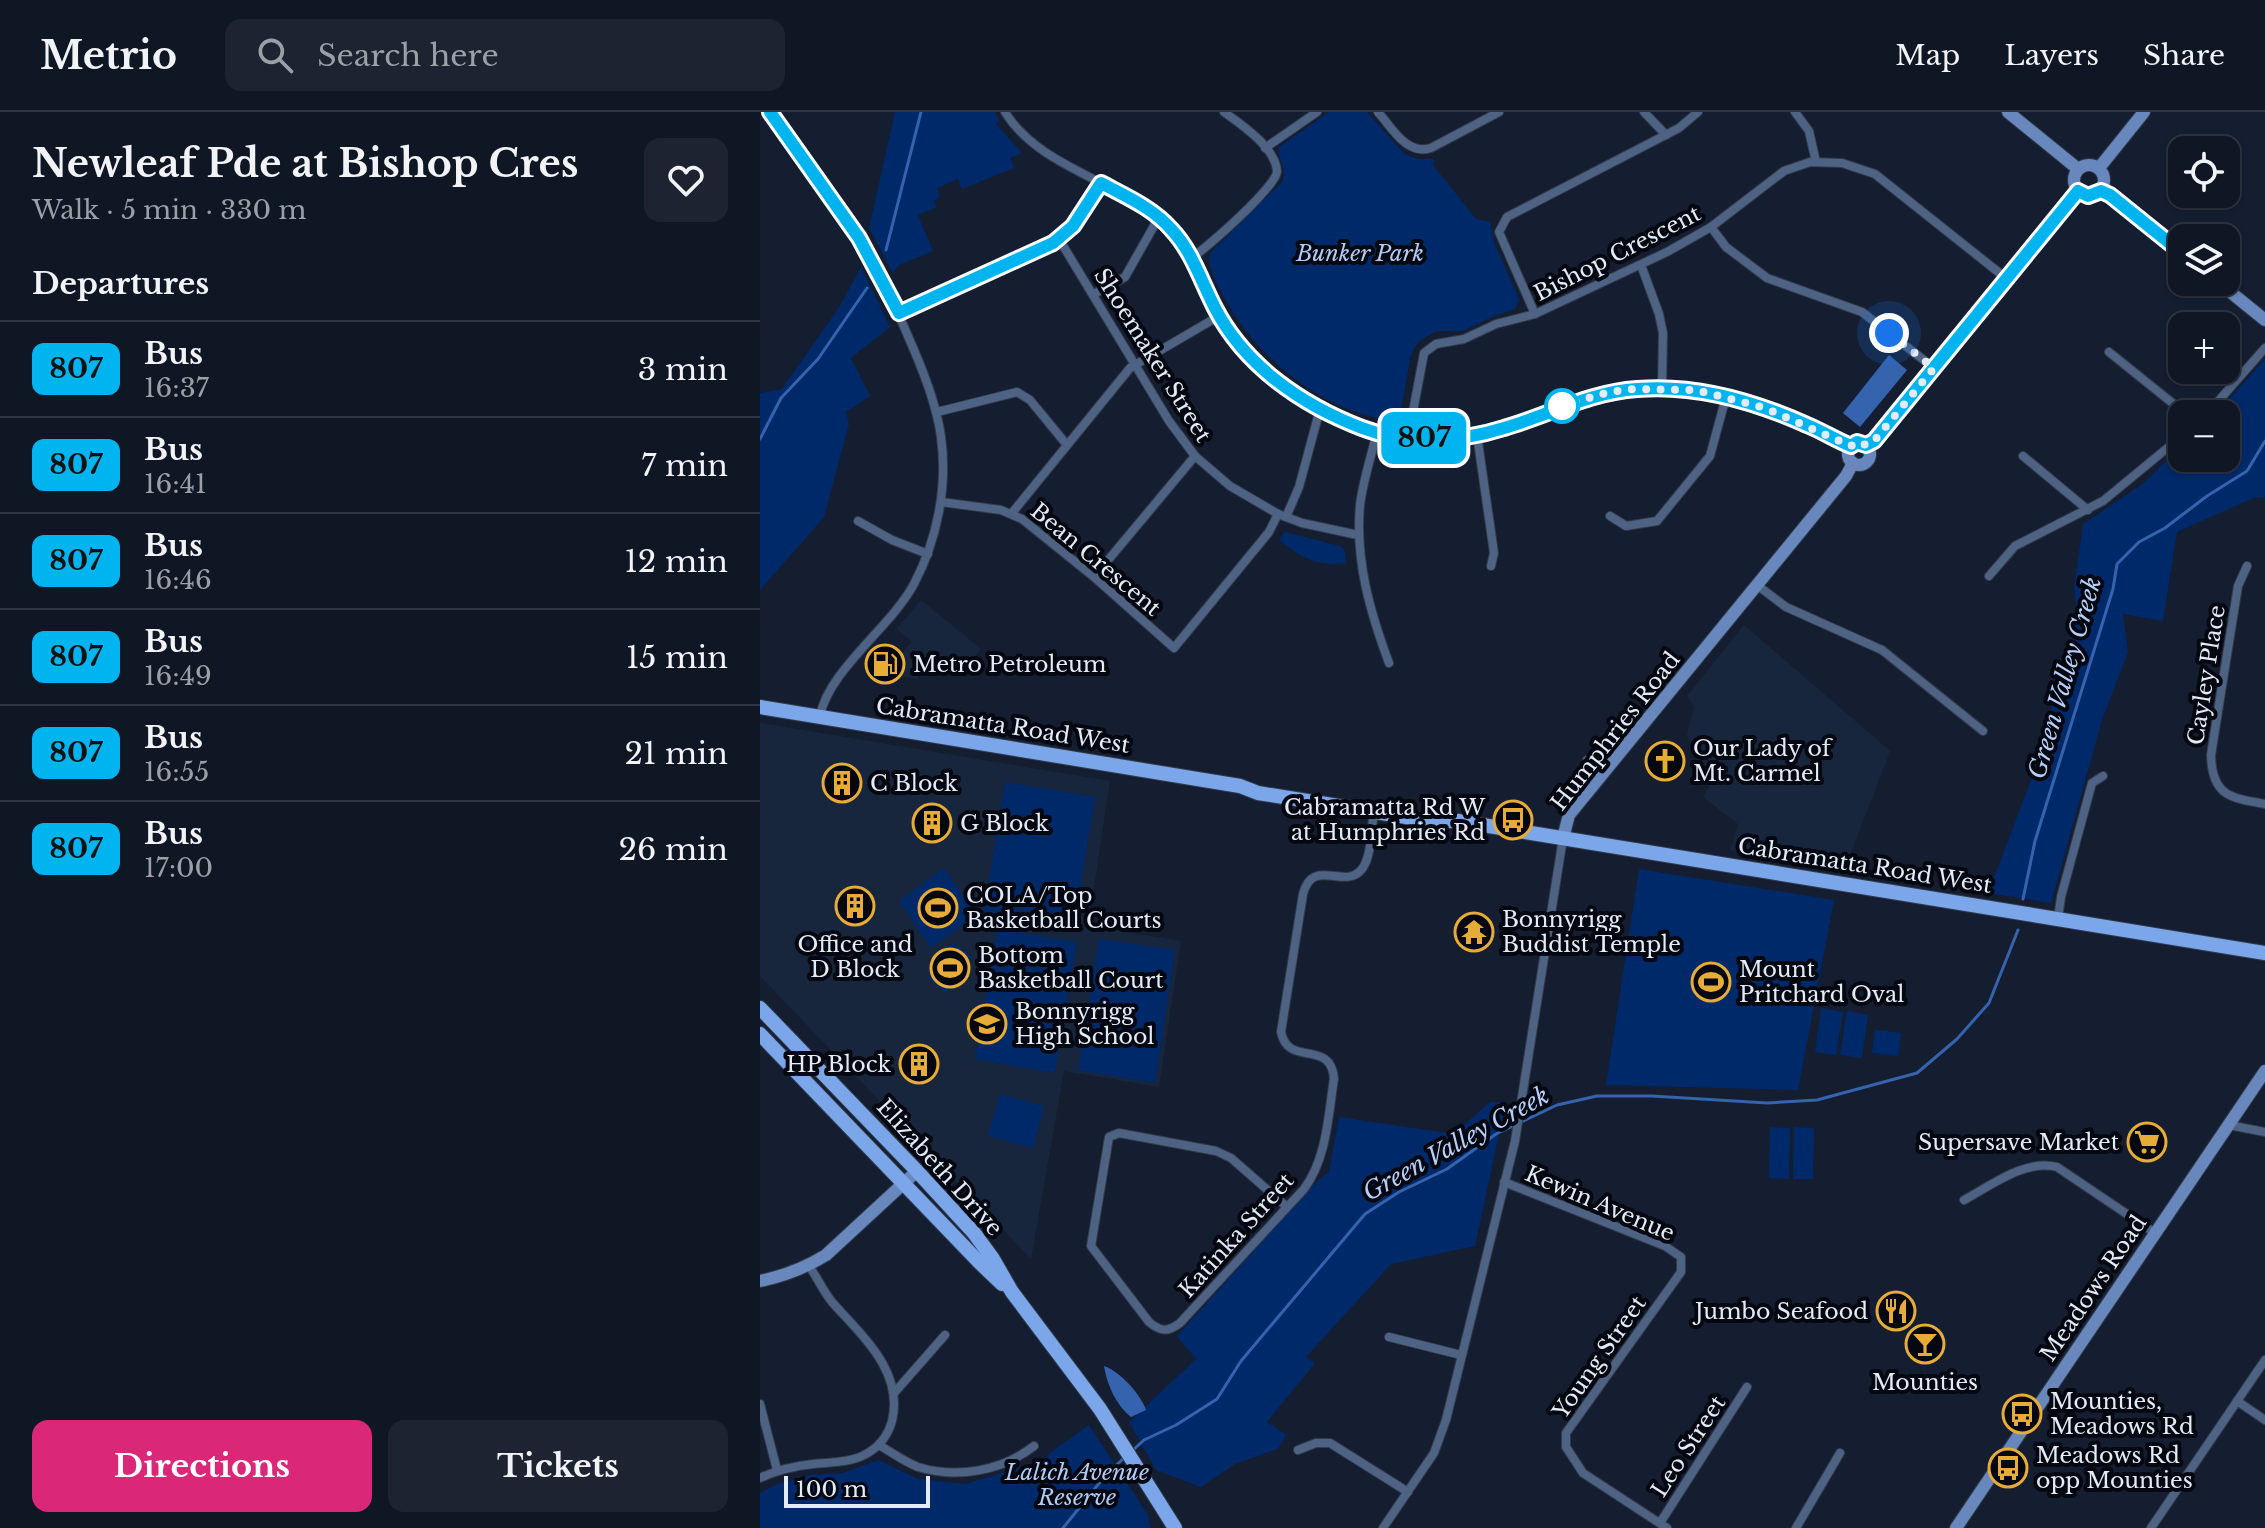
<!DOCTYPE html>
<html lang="en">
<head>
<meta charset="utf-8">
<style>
	:root { --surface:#0f1624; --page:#1d2331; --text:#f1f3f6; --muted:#9b9fa6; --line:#2f3541; --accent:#db2777 }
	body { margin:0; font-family:"Libre Baskerville",serif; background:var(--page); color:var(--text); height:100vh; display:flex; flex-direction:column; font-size:30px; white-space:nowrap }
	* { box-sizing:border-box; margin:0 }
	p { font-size:26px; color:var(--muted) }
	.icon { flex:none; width:44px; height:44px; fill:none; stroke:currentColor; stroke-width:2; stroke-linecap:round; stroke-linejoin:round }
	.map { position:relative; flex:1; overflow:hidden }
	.sheet { display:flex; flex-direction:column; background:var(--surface); width:760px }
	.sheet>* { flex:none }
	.badge { padding:0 16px; border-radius:12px; font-size:28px; line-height:52px }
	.controls { position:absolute; left:1408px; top:24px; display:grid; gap:16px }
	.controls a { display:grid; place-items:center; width:72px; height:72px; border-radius:16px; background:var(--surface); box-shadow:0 2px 6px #0004,0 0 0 2px var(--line); font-size:40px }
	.scale { position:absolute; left:24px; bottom:20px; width:146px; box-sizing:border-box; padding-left:8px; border:4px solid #e3ebf7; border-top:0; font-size:22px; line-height:28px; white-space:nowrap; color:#e3ebf7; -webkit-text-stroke:6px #050810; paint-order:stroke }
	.you { position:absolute; width:40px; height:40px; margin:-20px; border:6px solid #fff; border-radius:50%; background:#1a73e8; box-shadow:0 0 0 12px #1a73e833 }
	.map>.badge { position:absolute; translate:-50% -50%; box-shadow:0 0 0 4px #fff }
	h2 { padding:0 32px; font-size:30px; line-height:72px }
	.round { display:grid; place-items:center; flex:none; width:84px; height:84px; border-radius:16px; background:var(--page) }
	.overview { display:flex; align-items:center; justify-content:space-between; height:136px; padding:0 32px }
	h1 { font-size:38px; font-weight:700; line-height:60px }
	.button { display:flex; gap:16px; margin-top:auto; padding:16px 32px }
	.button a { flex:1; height:92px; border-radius:16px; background:var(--accent); color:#fff; font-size:32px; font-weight:700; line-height:92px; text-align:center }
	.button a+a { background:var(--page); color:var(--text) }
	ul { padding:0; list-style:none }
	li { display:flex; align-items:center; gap:24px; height:96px; padding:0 32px; border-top:2px solid var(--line) }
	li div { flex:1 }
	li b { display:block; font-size:30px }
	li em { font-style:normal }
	li .badge { min-width:88px; font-weight:700; text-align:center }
	header { display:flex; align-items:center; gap:48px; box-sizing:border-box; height:112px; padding:0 40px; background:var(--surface); border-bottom:2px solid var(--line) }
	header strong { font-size:38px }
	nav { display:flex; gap:44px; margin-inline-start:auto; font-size:28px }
	.search { width:560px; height:72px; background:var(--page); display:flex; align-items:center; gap:20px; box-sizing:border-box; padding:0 28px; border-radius:16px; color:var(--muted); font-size:30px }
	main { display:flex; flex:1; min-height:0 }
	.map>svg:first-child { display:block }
	.built { fill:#18263d }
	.green { fill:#00296a }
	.water { fill:#3663ae }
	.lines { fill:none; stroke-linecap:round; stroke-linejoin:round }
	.stream { stroke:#3663ae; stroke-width:3 }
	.street-casing { stroke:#313b4c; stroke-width:10 }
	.secondary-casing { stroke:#313b4c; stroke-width:14 }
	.primary-casing { stroke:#313b4c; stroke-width:16 }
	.street { stroke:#4e6283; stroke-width:8 }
	.secondary { stroke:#6888bd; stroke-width:12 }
	.primary { stroke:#7ca6ea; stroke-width:14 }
	.line-casing { stroke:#fff; stroke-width:18 }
	.line { stroke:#00b5ef; stroke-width:12 }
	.walk { stroke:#e3ebf7; stroke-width:8; stroke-dasharray:0 14.4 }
	.stop-dot { fill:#fff; stroke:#00b5ef; stroke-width:4 }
	.labels { text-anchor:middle; stroke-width:8; stroke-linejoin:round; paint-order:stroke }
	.park-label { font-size:22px; font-style:italic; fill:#b2cbf4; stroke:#050810 }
	.street-label { font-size:22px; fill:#e3ebf7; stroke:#050810 }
	.poi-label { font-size:22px; fill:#e3ebf7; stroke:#050810; text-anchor:start }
	.water-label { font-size:24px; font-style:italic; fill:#b6cff8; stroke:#050810 }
</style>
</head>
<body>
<header>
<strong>Metrio</strong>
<div class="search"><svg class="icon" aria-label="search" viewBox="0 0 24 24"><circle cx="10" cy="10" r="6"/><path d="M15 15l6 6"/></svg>Search here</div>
<nav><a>Map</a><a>Layers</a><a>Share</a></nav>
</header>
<main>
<section class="sheet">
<div class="overview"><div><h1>Newleaf Pde at Bishop Cres</h1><p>Walk · 5 min · 330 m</p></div><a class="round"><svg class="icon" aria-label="heart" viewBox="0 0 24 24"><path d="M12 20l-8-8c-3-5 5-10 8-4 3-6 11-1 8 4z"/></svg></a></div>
<h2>Departures</h2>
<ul>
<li><span class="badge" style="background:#00b5ef;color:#111">807</span><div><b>Bus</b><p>16:37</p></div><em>3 min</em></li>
<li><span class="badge" style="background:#00b5ef;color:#111">807</span><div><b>Bus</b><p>16:41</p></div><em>7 min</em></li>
<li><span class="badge" style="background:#00b5ef;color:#111">807</span><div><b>Bus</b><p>16:46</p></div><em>12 min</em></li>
<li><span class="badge" style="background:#00b5ef;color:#111">807</span><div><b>Bus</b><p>16:49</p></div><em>15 min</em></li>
<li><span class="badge" style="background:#00b5ef;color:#111">807</span><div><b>Bus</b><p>16:55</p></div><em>21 min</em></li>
<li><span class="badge" style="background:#00b5ef;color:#111">807</span><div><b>Bus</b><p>17:00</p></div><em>26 min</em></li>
</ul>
<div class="button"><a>Directions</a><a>Tickets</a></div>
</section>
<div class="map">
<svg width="1505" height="1416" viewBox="0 0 1505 1416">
	<rect width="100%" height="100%" fill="#141e30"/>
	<g class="built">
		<polygon points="161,488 221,537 210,550 199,548 164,562 160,559 158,567 139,564 143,540 152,530 137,517"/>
		<polygon points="984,513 1130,639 1086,754 970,738 978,712 943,685 949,675 927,623 934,595 927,584"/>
		<polygon points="0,611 350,669 328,814 421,829 399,975 304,959 271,1147 0,864"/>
	</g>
	<g class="green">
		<polygon points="135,0 235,0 239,9 236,12 262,41 250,46 254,56 202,77 198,67 177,76 180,85 174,89 177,95 158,103 173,139 139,153 133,161 109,116"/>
		<path d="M569 0H607L645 42 658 47H674L673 53 716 107 730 110 734 130 759 187 755 197 734 204 703 219H677L659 229 651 242 640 304 634 309C563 300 499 248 465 187 458 174 447 156 450 141L522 70C528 56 517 48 519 35Z"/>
		<polygon points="101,155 130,215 91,246 110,284 86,300 89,312 64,405 0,478 0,281 22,277 80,194"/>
		<polygon points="1505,247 1505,386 1496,385 1417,420 1403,509 1363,502 1368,540 1342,608 1291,791 1228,781 1270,671 1317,505 1314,475 1323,412 1384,371 1422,332 1422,346 1466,346 1466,302 1456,302"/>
		<path d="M525 420 580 434 585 439 586 451C557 455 541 445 519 428Z"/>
		<polygon points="245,670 335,685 313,820 223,805"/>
		<polygon points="184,756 217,803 171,836 139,789"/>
		<polygon points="879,757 1074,788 1038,978 846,973"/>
		<polygon points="237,817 317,830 295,961 215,947"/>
		<polygon points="339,827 415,838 395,971 318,958"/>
		<polygon points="193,831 212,845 186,881 168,866"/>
		<polygon points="1061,896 1083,900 1076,943 1055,940"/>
		<polygon points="1087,899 1108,903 1102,946 1080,943"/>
		<polygon points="1115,918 1141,921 1138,944 1112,941"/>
		<polygon points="240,982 284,994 273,1036 228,1024"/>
		<polygon points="730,990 746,990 715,1134 631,1152 546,1245 555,1251 507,1310 526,1323 518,1337 475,1352 441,1375 396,1358 369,1310 436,1247 417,1224 557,1069 569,1060 579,1005 694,1022"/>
		<polygon points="1010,1015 1030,1016 1029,1067 1009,1066"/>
		<polygon points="1034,1015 1054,1016 1053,1067 1033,1067"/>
		<polygon points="329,1313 388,1403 390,1416 0,1416 0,1381 18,1372 50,1363 83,1361 118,1348 159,1367 205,1372 283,1349 291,1340"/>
	</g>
	<g class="water">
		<polygon points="1129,243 1147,258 1100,315 1083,301"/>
		<path d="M344 1254C360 1259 381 1283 386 1298L371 1305C356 1293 347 1273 344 1254Z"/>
	</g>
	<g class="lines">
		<g class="stream">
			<polyline points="126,138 161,0"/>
			<polyline points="0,327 21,286 58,247 107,176"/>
			<polyline points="1263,787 1275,729 1353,477 1357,452 1379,430 1405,416 1447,384 1487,359 1505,329"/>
			<polyline points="372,1339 384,1328 416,1313 457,1287 481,1249 605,1102 639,1080 687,1057 736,1022 797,993 837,984 892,984 1007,991 1057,988 1157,961 1197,927 1229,891 1258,818"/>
			<polyline points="303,1416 345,1364 366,1344"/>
		</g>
		<defs>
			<g id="street">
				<path d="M10 0C68 72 119 153 154 238 166 266 177 295 181 325 188 375 177 428 154 472 131 515 68 559 60 604"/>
				<path d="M245 0C279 56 361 69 407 113 431 135 440 168 455 196 471 227 498 256 527 277 590 323 669 339 745 316 758 312 771 305 784 300 822 286 861 276 902 276 971 276 1029 308 1091 334"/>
				<path d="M618 0C632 16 647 44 671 36L739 0"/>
				<polyline points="884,0 906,23"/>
				<polyline points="1035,0 1049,19 1056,50"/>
				<polyline points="505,36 557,0"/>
				<polyline points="951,115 966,135 1007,166 1102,200 1174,256"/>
				<polyline points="299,127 409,309 435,344 470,374 518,402 542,411 598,423"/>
				<path d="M431 146C446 137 518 73 517 59 515 35 482 13 464 0"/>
				<polyline points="881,153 899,202 903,221 902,276"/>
				<polyline points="334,182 365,165 399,105"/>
				<polyline points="139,201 223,165 299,127 325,98 341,71"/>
				<polyline points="775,202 739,120 747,105 919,16 938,0"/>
				<polyline points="1349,240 1426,302"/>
				<polyline points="177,300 257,280 270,288 307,333"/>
				<polyline points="1447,302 1505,236"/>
				<path d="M617 320C611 345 603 369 600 393 595 448 610 500 629 551"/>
				<polyline points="717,323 734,441 731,454"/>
				<polyline points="648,326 664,241 676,232 704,227 736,212 775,202 907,140 951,115 1024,59 1050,50 1082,51 1115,62 1247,167"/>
				<polyline points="1263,344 1328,398"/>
				<polyline points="181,390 241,398 262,407 334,465 414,536 509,420 518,402"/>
				<polyline points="252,401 370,256 459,204"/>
				<polyline points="850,404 866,414 897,409 950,344 966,285"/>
				<polyline points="526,405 539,375 560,297"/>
				<polyline points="98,409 132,428 168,442"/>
				<path d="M1487 454 1478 474 1451 643C1452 683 1469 686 1505 692"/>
				<polyline points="1229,464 1255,434 1343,389 1422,324"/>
				<polyline points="334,465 435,344"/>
				<polyline points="997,473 1026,495 1122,538 1223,619"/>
				<polyline points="827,648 844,661"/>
				<polyline points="1298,807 1301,785 1332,671 1343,664"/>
				<polyline points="1469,1013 1505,1020"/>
				<polyline points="744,1070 905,1134 921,1145 921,1160 806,1321 806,1335 823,1361 907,1416"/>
				<path d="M1204 1088C1232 1073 1265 1047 1297 1055L1395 1121"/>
				<path d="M527 1095 471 1046 456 1039 359 1021 349 1025 331 1134 389 1210C401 1220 408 1220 420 1211L544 1077C567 1046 568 1004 574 967 571 926 528 956 521 920L543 782C553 744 585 779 602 757 612 744 611 716 614 700"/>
				<polyline points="629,1225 701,1243"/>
				<polyline points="135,1280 185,1223"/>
				<polyline points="1477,1289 1505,1308"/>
				<polyline points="0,1292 17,1358"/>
				<path d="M119 1333C131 1340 145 1350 158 1355 197 1367 242 1359 274 1334"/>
				<polyline points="538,1338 556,1331 570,1331 648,1380"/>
				<path d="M0 1366C17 1358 34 1354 53 1352 71 1350 90 1351 106 1342 119 1335 128 1323 132 1309 144 1259 102 1224 72 1190 63 1179 57 1165 49 1154"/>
				<polyline points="900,1411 987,1275"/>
				<polyline points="623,1416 674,1341 686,1308 755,1029 803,726"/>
				<polyline points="1036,1416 1080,1341"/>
				<polyline points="1391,1416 1505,1248"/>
			</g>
			<g id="secondary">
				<polyline points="1248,0 1318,57"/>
				<circle cx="1329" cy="68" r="15"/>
				<polyline points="1339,56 1384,0"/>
				<polyline points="1341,79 1350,83 1422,141"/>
				<polyline points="1458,170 1505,208"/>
				<circle cx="1099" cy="342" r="11"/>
				<polyline points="1106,333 1114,329 1318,79"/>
				<polyline points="803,726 809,703 1086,364 1093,351"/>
				<path d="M0 1169C24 1164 45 1156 66 1143L157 1059"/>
				<polyline points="1196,1416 1505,959"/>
			</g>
			<g id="primary">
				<polyline points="0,595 480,674 498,681 671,709 698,709 1505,841"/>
				<polyline points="0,896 156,1058 214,1121 233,1147 252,1180 340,1297 415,1416"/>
				<polyline points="0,922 219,1150 242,1172"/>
			</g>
		</defs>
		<use href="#street" class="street-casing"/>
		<use href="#secondary" class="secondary-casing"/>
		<use href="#primary" class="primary-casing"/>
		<use href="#street" class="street"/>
		<use href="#secondary" class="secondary"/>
		<use href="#primary" class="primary"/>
	</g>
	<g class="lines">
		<defs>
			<path id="line" d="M10 0 99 126 139 201 293 131 313 114 341 71C365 84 393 96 411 117 432 139 441 169 455 196 485 254 542 293 602 316 646 333 700 330 744 316 789 303 830 280 877 277 936 272 994 289 1047 313 1062 319 1076 328 1091 334L1097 330 1106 333 1114 329 1318 79 1328 84 1341 79 1350 83 1422 141"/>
		</defs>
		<use href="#line" class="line-casing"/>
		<use href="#line" class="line"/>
		<polyline class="walk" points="802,294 849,280 875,277 936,278 1005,296 1091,334 1097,330 1106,333 1114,329 1174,256 1129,221"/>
	</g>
	<defs>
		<symbol id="fuel-ring" viewBox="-11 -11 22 22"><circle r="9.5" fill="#050810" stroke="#e7ac37" stroke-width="1.5"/><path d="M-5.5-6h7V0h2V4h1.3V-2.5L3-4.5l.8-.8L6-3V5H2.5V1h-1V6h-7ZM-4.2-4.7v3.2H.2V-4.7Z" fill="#e7ac37"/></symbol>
		<symbol id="church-ring" viewBox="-11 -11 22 22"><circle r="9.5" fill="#050810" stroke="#e7ac37" stroke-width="1.5"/><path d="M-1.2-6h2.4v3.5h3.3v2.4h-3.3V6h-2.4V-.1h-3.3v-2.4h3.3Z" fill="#e7ac37"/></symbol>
		<symbol id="building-ring" viewBox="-11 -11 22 22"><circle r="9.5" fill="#050810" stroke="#e7ac37" stroke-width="1.5"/><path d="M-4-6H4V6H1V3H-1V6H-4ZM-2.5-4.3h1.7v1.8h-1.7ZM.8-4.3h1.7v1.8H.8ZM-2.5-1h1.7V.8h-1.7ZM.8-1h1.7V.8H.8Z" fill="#e7ac37"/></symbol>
		<symbol id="bus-ring" viewBox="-11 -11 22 22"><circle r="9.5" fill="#050810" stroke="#e7ac37" stroke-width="1.5"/><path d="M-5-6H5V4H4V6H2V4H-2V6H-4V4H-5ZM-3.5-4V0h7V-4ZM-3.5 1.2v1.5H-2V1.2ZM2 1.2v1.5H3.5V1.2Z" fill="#e7ac37"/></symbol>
		<symbol id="stadium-ring" viewBox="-11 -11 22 22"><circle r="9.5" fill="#050810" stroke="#e7ac37" stroke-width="1.5"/><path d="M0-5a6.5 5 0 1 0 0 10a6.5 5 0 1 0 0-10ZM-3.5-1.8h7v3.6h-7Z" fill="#e7ac37"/></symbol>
		<symbol id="temple-ring" viewBox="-11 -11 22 22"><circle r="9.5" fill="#050810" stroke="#e7ac37" stroke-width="1.5"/><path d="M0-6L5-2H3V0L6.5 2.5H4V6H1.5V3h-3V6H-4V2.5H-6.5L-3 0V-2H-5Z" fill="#e7ac37"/></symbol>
		<symbol id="school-ring" viewBox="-11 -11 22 22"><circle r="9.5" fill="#050810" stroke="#e7ac37" stroke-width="1.5"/><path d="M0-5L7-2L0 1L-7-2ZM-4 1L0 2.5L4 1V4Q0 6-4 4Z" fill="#e7ac37"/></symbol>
		<symbol id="supermarket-ring" viewBox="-11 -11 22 22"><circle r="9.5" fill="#050810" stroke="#e7ac37" stroke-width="1.5"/><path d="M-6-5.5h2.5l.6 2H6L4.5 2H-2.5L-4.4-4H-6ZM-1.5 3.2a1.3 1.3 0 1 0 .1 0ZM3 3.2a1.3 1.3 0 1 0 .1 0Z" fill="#e7ac37"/></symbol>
		<symbol id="restaurant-ring" viewBox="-11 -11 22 22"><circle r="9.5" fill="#050810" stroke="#e7ac37" stroke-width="1.5"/><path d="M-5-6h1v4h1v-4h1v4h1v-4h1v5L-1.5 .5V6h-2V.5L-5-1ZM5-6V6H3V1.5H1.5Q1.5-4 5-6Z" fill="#e7ac37"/></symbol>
		<symbol id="bar-ring" viewBox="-11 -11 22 22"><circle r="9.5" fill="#050810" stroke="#e7ac37" stroke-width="1.5"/><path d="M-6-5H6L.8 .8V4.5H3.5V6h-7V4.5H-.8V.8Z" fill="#e7ac37"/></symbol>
	</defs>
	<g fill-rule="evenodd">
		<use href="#fuel-ring" x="103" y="530" width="44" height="44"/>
		<use href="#church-ring" x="883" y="627" width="44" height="44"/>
		<use href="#building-ring" x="60" y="649" width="44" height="44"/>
		<use href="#bus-ring" x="731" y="686" width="44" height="44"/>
		<use href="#building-ring" x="150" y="689" width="44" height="44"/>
		<use href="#building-ring" x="73" y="772" width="44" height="44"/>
		<use href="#stadium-ring" x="156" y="774" width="44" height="44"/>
		<use href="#temple-ring" x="692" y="798" width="44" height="44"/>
		<use href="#stadium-ring" x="168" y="834" width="44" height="44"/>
		<use href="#stadium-ring" x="929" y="848" width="44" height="44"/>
		<use href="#school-ring" x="205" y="890" width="44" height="44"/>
		<use href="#building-ring" x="137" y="930" width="44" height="44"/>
		<use href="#supermarket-ring" x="1365" y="1008" width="44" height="44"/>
		<use href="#restaurant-ring" x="1114" y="1177" width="44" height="44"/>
		<use href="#bar-ring" x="1143" y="1210" width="44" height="44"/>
		<use href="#bus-ring" x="1240" y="1280" width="44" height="44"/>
		<use href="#bus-ring" x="1226" y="1334" width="44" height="44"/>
	</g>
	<circle class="stop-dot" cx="802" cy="294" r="16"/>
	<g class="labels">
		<g class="park-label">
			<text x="600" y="149">Bunker Park</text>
			<text x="317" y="1368">Lalich Avenue<tspan x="317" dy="25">Reserve</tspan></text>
		</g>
		<g class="street-label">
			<text transform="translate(857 141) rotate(-27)" y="8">Bishop Crescent</text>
			<text transform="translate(393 243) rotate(58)" y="8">Shoemaker Street</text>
			<text transform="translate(336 447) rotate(40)" y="8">Bean Crescent</text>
			<text transform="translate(1446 563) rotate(-81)" y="8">Cayley Place</text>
			<text transform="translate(243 613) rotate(9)" y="8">Cabramatta Road West</text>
			<text transform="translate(855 619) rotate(-52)" y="8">Humphries Road</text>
			<text transform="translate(1105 753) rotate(9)" y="8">Cabramatta Road West</text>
			<text transform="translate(180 1055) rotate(48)" y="8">Elizabeth Drive</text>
			<text transform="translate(840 1091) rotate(23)" y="8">Kewin Avenue</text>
			<text transform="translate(476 1123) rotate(-48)" y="8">Katinka Street</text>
			<text transform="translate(1333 1176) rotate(-56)" y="8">Meadows Road</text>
			<text transform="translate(839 1245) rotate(-55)" y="8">Young Street</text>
			<text transform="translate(928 1334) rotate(-57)" y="8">Leo Street</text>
		</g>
		<g class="poi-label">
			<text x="153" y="560">Metro Petroleum</text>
			<text x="933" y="644">Our Lady of<tspan x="933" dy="25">Mt. Carmel</tspan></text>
			<text x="110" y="679">C Block</text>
			<text x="725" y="703" text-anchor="end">Cabramatta Rd W<tspan x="725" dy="25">at Humphries Rd</tspan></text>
			<text x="200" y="719">G Block</text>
			<text x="206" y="791">COLA/Top<tspan x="206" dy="25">Basketball Courts</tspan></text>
			<text x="742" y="815">Bonnyrigg<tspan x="742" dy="25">Buddist Temple</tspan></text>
			<text x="95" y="840" text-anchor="middle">Office and<tspan x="95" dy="25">D Block</tspan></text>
			<text x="218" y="851">Bottom<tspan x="218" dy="25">Basketball Court</tspan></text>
			<text x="979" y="865">Mount<tspan x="979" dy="25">Pritchard Oval</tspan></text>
			<text x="255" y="907">Bonnyrigg<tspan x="255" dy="25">High School</tspan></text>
			<text x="131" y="960" text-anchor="end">HP Block</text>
			<text x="1359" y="1038" text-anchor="end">Supersave Market</text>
			<text x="1108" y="1207" text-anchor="end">Jumbo Seafood</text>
			<text x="1165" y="1278" text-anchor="middle">Mounties</text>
			<text x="1290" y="1297">Mounties,<tspan x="1290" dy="25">Meadows Rd</tspan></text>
			<text x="1276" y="1351">Meadows Rd<tspan x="1276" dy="25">opp Mounties</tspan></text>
		</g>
		<g class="water-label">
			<text transform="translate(1305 566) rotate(-74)" y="8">Green Valley Creek</text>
			<text transform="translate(696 1032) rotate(-29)" y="8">Green Valley Creek</text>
		</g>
	</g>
</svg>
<div class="controls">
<a><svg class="icon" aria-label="locate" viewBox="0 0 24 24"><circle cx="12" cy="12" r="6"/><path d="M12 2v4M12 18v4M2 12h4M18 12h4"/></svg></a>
<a><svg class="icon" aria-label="layers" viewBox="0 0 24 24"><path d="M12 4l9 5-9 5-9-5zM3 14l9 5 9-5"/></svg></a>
<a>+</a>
<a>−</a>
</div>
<div class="scale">100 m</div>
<div class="you" style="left:1129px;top:221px"></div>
<b class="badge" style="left:664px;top:326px;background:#00b5ef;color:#111">807</b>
</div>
</main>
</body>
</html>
